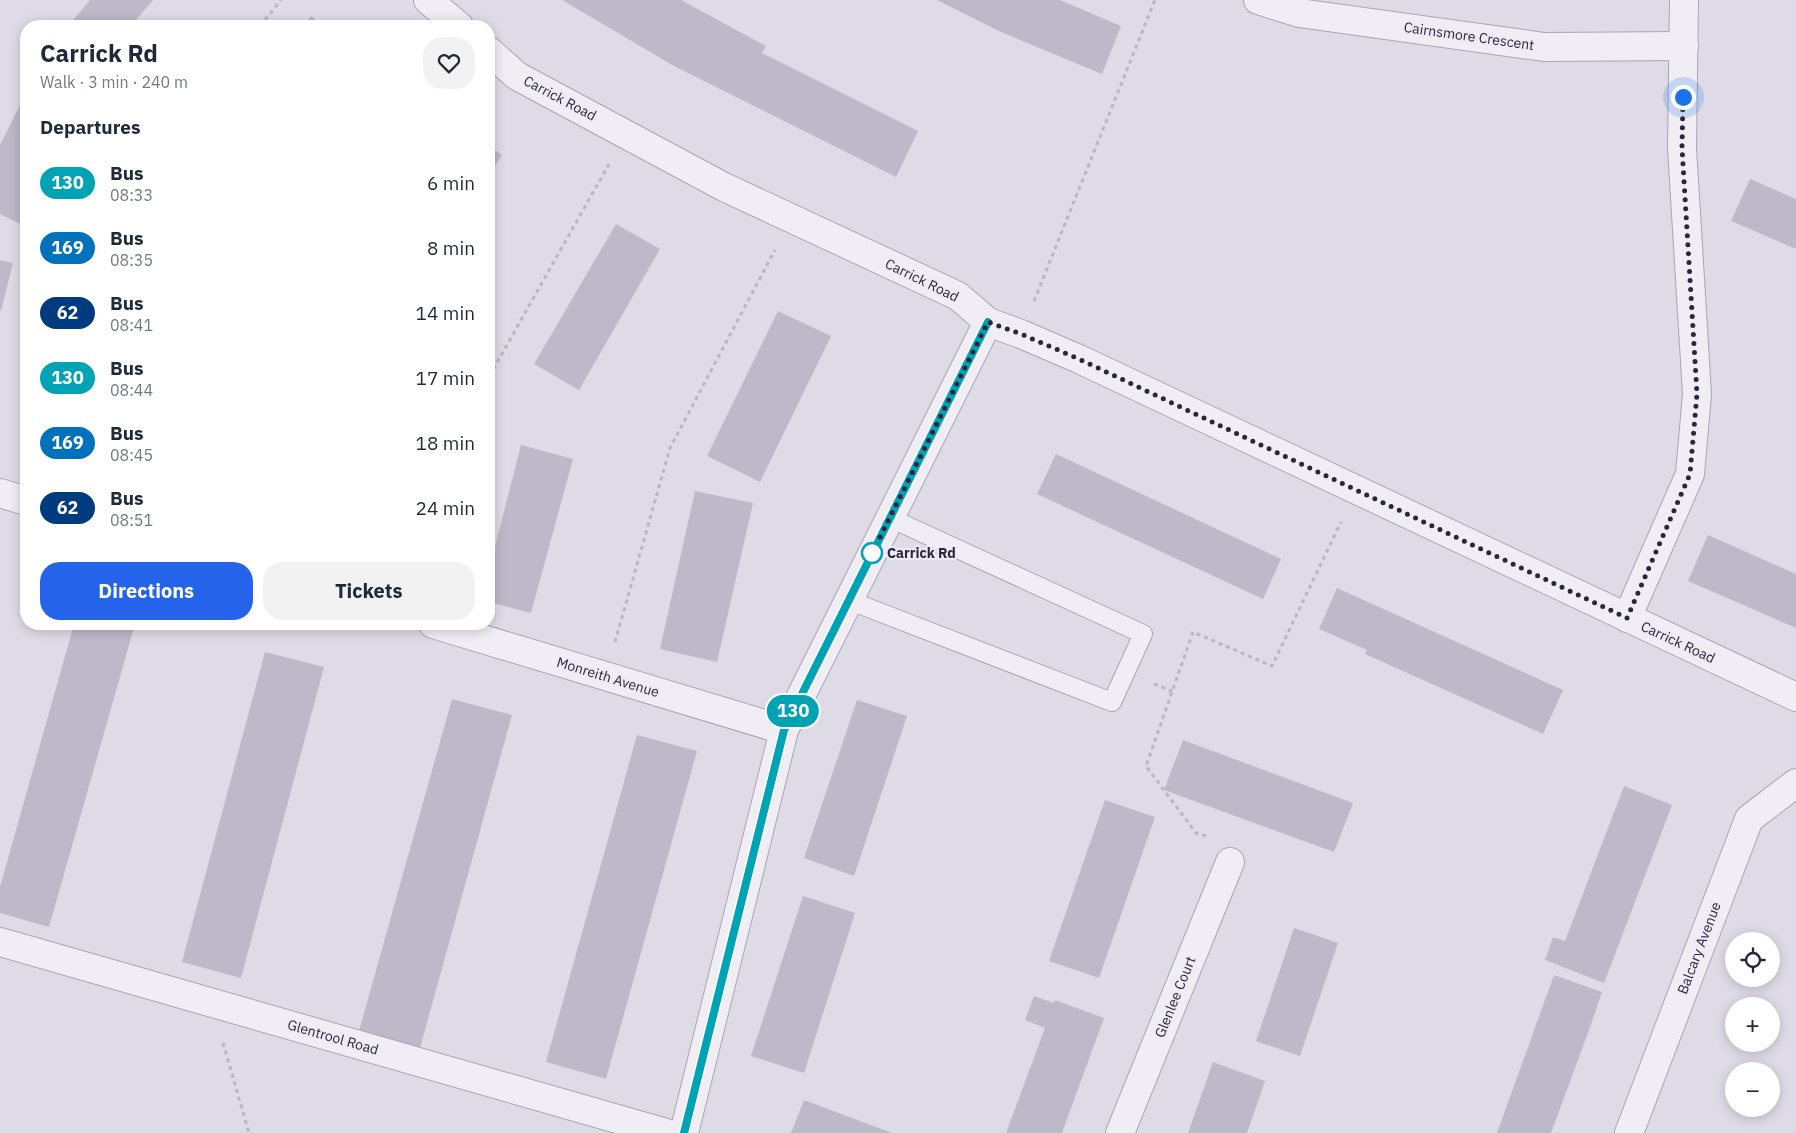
<!DOCTYPE html>
<html lang="en">
<head>
<meta charset="utf-8">
<style>
	:root { --surface:#fff; --page:#f2f2f3; --text:#1f2937; --muted:#747a83; --accent:#2563eb }
	body { margin:0; font-family:"IBM Plex Sans",sans-serif; background:var(--page); color:var(--text); height:100vh; display:flex; flex-direction:column; font-size:19px; white-space:nowrap }
	* { box-sizing:border-box; margin:0 }
	p { font-size:16px; color:var(--muted) }
	.icon { flex:none; width:28px; height:28px; fill:none; stroke:currentColor; stroke-width:2; stroke-linecap:round; stroke-linejoin:round }
	.map { position:relative; flex:1; overflow:hidden }
	.side { position:absolute; left:20px; top:20px; width:475px; height:610px; display:flex; flex-direction:column; background:var(--surface); border-radius:20px; box-shadow:0 2px 12px #0003 }
	.side>* { flex:none }
	.badge { padding:0 10px; border-radius:16px; font-size:18px; line-height:32px }
	.buttons { position:absolute; left:1725px; top:932px; display:grid; gap:10px }
	.buttons a { display:grid; place-items:center; width:55px; height:55px; border-radius:50%; background:var(--surface); box-shadow:0 2px 12px #0003; font-size:25px }
	.you { position:absolute; width:25px; height:25px; margin:-12px; border:4px solid #fff; border-radius:50%; background:#1a73e8; box-shadow:0 0 0 8px #1a73e833 }
	.map>.badge { position:absolute; translate:-50% -50%; box-shadow:0 0 0 2px #fff }
	h2 { padding:0 20px; font-size:19px; line-height:45px }
	.round { display:grid; place-items:center; flex:none; width:52px; height:52px; border-radius:20px; background:var(--page) }
	.overview { display:flex; align-items:center; justify-content:space-between; height:85px; padding:0 20px }
	h1 { font-size:24px; font-weight:800; line-height:38px }
	.button { display:flex; gap:10px; margin-top:auto; padding:10px 20px }
	.button a { flex:1; height:58px; border-radius:20px; background:var(--accent); color:#fff; font-size:20px; font-weight:800; line-height:58px; text-align:center }
	.button a+a { background:var(--page); color:var(--text) }
	ul { padding:0; list-style:none }
	li { display:flex; align-items:center; gap:15px; height:65px; padding:0 20px }
	li div { flex:1 }
	li b { display:block; font-size:19px }
	li em { font-style:normal }
	li .badge { min-width:55px; font-weight:700; text-align:center }
	.map>svg:first-child { display:block }
	.building { fill:#beb9c9 }
	.lines { fill:none; stroke-linecap:round; stroke-linejoin:round }
	.service-casing { stroke:#aaa4b3; stroke-width:20 }
	.minor-casing { stroke:#aaa4b3; stroke-width:30 }
	.tertiary-casing { stroke:#aaa4b3; stroke-width:30 }
	.path { stroke:#b9b6c0; stroke-width:3; stroke-dasharray:4 4; stroke-linecap:butt }
	.service { stroke:#f0eef4; stroke-width:18 }
	.minor { stroke:#f0eef4; stroke-width:28 }
	.tertiary { stroke:#f0eef4; stroke-width:28 }
	.line-casing { stroke:#fff; stroke-width:11 }
	.line { stroke:#00a3b4; stroke-width:8 }
	.walk { stroke:#2d253c; stroke-width:5; stroke-dasharray:0 9 }
	.stop-dot { fill:#fff; stroke:#00a3b4; stroke-width:2.5 }
	.labels { text-anchor:middle; stroke-width:4; stroke-linejoin:round; paint-order:stroke }
	.street-label { font-size:14px; fill:#2d253c; stroke:#edebf4 }
	.stop-label { font-size:14px; font-weight:bold; fill:#2d253c; stroke:#edebf4; text-anchor:start }
</style>
</head>
<body>
<div class="map">
<svg width="1796" height="1133" viewBox="0 0 1796 1133">
	<rect width="100%" height="100%" fill="#dfdbe6"/>
	<g class="building">
		<polygon points="90,0 153,0 131,26 70,26 69,25"/>
		<polygon points="562,0 681,0 766,46 762,53 918,131 896,177 674,66"/>
		<polygon points="937,0 1060,0 1121,26 1102,74 1001,32"/>
		<polygon points="311,16 324,26 303,26"/>
		<polygon points="26,93 26,211 20,224 0,214 0,145"/>
		<polygon points="489,146 502,155 489,175"/>
		<polygon points="1750,179 1796,199 1796,249 1731,221"/>
		<polygon points="616,224 660,249 579,390 534,364"/>
		<polygon points="0,260 13,263 1,311 0,311"/>
		<polygon points="778,311 831,336 760,482 707,456"/>
		<polygon points="521,445 573,459 531,613 489,602 489,570"/>
		<polygon points="1056,454 1281,559 1263,599 1037,494"/>
		<polygon points="695,491 753,503 717,662 660,649"/>
		<polygon points="1708,535 1796,574 1796,628 1688,581"/>
		<polygon points="1337,588 1563,690 1543,734 1365,654 1367,650 1319,629"/>
		<polygon points="74,624 135,624 49,927 0,913 0,887"/>
		<polygon points="265,652 324,667 241,978 182,962"/>
		<polygon points="452,699 512,715 420,1048 359,1031"/>
		<polygon points="857,700 907,716 854,876 804,858"/>
		<polygon points="637,735 697,751 606,1079 546,1062"/>
		<polygon points="1183,740 1353,803 1334,852 1164,790"/>
		<polygon points="1624,786 1672,805 1604,983 1545,960 1553,937 1565,941"/>
		<polygon points="1105,800 1155,817 1099,978 1049,961"/>
		<polygon points="803,896 855,913 804,1073 751,1056"/>
		<polygon points="1294,928 1338,943 1300,1056 1256,1041"/>
		<polygon points="1554,975 1602,992 1588,1033 1551,1133 1497,1133"/>
		<polygon points="1034,996 1054,1003 1055,1000 1104,1018 1062,1133 1006,1133 1045,1028 1025,1020"/>
		<polygon points="1213,1062 1265,1081 1247,1133 1188,1133"/>
		<polygon points="804,1100 892,1133 791,1133"/>
	</g>
	<g class="lines">
		<defs>
			<polyline id="service" points="848,600 1112,702 1143,634 890,518"/>
			<g id="minor">
				<polyline points="1258,0 1299,13 1544,47 1684,46"/>
				<polyline points="0,493 26,501"/>
				<polyline points="1627,618 1690,474 1697,394 1682,148 1684,0"/>
				<polyline points="433,624 784,730"/>
				<polyline points="0,942 666,1133"/>
				<polyline points="684,1133 784,730 988,322"/>
				<polyline points="1120,1133 1230,862"/>
				<polyline points="1629,1133 1749,819 1796,783"/>
			</g>
			<g id="tertiary">
				<polyline points="428,0 459,26"/>
				<polyline points="489,51 517,76 724,187 958,296 988,322 1021,334 1079,359 1796,697"/>
			</g>
		</defs>
		<use href="#service" class="service-casing"/>
		<use href="#minor" class="minor-casing"/>
		<use href="#tertiary" class="tertiary-casing"/>
		<g class="path">
			<polyline points="260,26 281,0"/>
			<polyline points="1034,301 1155,0"/>
			<polyline points="489,393 494,368 609,164"/>
			<polyline points="615,642 670,448 775,250"/>
			<polyline points="1154,684 1172,691"/>
			<polyline points="1206,836 1196,833 1146,766 1193,632 1272,666 1341,522"/>
			<polyline points="223,1043 249,1133"/>
		</g>
		<use href="#service" class="service"/>
		<use href="#minor" class="minor"/>
		<use href="#tertiary" class="tertiary"/>
	</g>
	<g class="lines">
		<defs>
			<polyline id="line" points="684,1133 784,730 988,322"/>
		</defs>
		<use href="#line" class="line-casing"/>
		<use href="#line" class="line"/>
		<polyline class="walk" points="872,553 988,322 1021,334 1079,359 1627,618 1690,474 1697,394 1682,148 1683,97"/>
	</g>
	<circle class="stop-dot" cx="872" cy="553" r="10"/>
	<g class="labels">
		<g class="street-label">
			<text transform="translate(1469 36) rotate(8)" y="5">Cairnsmore Crescent</text>
			<text transform="translate(560 98) rotate(28)" y="5">Carrick Road</text>
			<text transform="translate(922 280) rotate(26)" y="5">Carrick Road</text>
			<text transform="translate(1678 642) rotate(25)" y="5">Carrick Road</text>
			<text transform="translate(608 677) rotate(17)" y="5">Monreith Avenue</text>
			<text transform="translate(1699 948) rotate(-69)" y="5">Balcary Avenue</text>
			<text transform="translate(1175 997) rotate(-68)" y="5">Glenlee Court</text>
			<text transform="translate(333 1037) rotate(16)" y="5">Glentrool Road</text>
		</g>
		<g class="stop-label">
			<text x="887" y="558">Carrick Rd</text>
		</g>
	</g>
</svg>
<div class="buttons">
<a><svg class="icon" aria-label="locate" viewBox="0 0 24 24"><circle cx="12" cy="12" r="6"/><path d="M12 2v4M12 18v4M2 12h4M18 12h4"/></svg></a>
<a>+</a>
<a>−</a>
</div>
<div class="you" style="left:1683px;top:97px"></div>
<b class="badge" style="left:793px;top:711px;background:#00a3b4;color:#fff">130</b>
<section class="side">
<div class="overview"><div><h1>Carrick Rd</h1><p>Walk · 3 min · 240 m</p></div><a class="round"><svg class="icon" aria-label="heart" viewBox="0 0 24 24"><path d="M12 20l-8-8c-3-5 5-10 8-4 3-6 11-1 8 4z"/></svg></a></div>
<h2>Departures</h2>
<ul>
<li><span class="badge" style="background:#00a3b4;color:#fff">130</span><div><b>Bus</b><p>08:33</p></div><em>6 min</em></li>
<li><span class="badge" style="background:#0072bc;color:#fff">169</span><div><b>Bus</b><p>08:35</p></div><em>8 min</em></li>
<li><span class="badge" style="background:#003b80;color:#fff">62</span><div><b>Bus</b><p>08:41</p></div><em>14 min</em></li>
<li><span class="badge" style="background:#00a3b4;color:#fff">130</span><div><b>Bus</b><p>08:44</p></div><em>17 min</em></li>
<li><span class="badge" style="background:#0072bc;color:#fff">169</span><div><b>Bus</b><p>08:45</p></div><em>18 min</em></li>
<li><span class="badge" style="background:#003b80;color:#fff">62</span><div><b>Bus</b><p>08:51</p></div><em>24 min</em></li>
</ul>
<div class="button"><a>Directions</a><a>Tickets</a></div>
</section>
</div>
</body>
</html>
